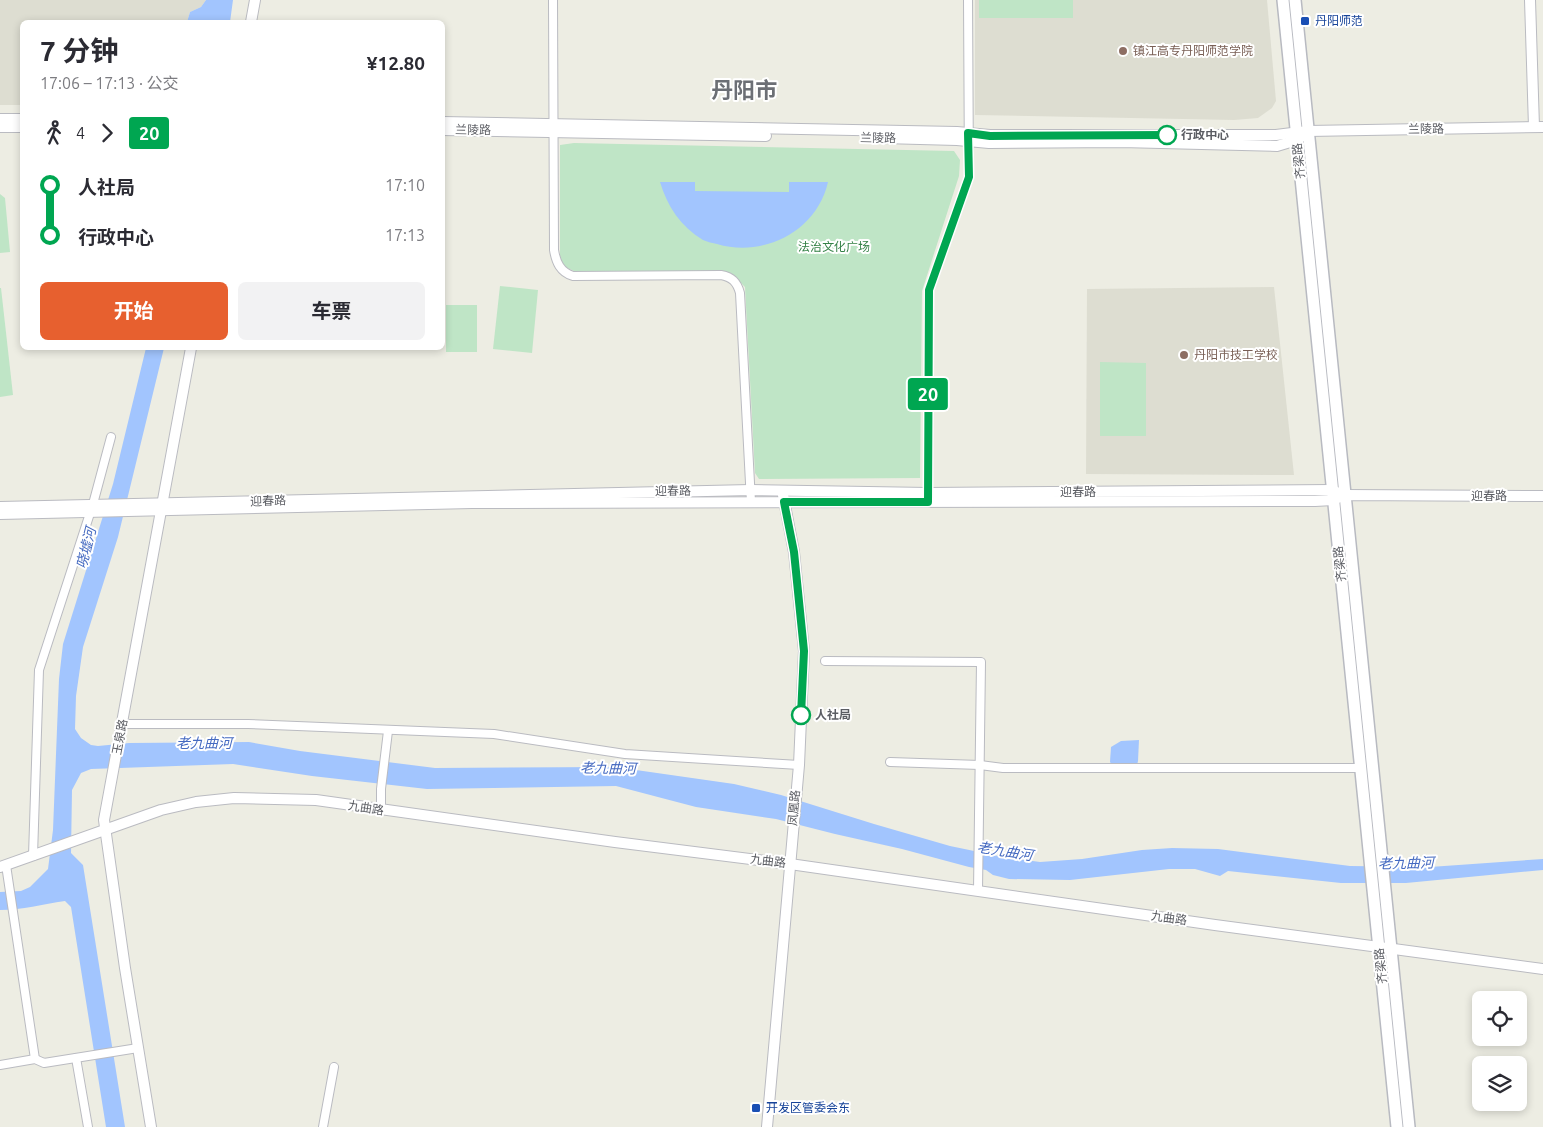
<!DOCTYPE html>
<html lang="zh">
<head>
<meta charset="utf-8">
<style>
	:root { --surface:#fff; --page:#f2f2f3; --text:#2b2b33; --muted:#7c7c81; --accent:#e7602f }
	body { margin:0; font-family:Ubuntu,"Noto Sans SC",sans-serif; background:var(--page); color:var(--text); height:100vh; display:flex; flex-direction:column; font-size:19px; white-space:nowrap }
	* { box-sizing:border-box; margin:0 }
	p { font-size:16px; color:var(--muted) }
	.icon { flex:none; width:28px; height:28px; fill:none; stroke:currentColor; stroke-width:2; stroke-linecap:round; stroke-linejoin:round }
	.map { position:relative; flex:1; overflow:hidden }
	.drawer { position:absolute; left:20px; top:20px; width:425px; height:330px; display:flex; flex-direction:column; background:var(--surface); border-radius:8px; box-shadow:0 2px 8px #0003 }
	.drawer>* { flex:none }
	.badge { padding:0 10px; border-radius:4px; font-size:18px; line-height:32px }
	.fabs { position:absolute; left:1472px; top:991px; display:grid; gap:10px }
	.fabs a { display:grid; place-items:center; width:55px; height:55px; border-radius:8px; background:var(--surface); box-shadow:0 2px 8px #0003; font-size:25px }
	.map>.badge { position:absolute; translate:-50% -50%; box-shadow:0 0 0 2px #fff }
	.legs { display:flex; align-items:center; gap:8px; height:55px; padding:0 20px; font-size:16px }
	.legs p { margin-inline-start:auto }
	.summary { display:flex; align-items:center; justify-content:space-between; height:85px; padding:0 20px }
	h1 { font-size:28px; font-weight:700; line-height:38px }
	.primary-button { display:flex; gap:10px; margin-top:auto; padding:10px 20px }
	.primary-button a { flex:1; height:58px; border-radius:8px; background:var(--accent); color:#fff; font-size:20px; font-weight:700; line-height:58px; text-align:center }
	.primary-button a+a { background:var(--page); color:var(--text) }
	ul { padding:0 20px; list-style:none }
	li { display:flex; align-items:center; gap:18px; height:50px; font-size:19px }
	li i { display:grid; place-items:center; width:8px; height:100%; margin:0 6px; background:currentColor }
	li i::after { content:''; width:12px; height:12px; margin:-6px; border:4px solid; border-radius:50%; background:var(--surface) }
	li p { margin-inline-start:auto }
	li:first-child i { background:linear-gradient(#0000 50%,currentColor 0) }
	li:last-child i { background:linear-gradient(currentColor 50%,#0000 0) }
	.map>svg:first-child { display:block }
	.education { fill:#ddddd1 }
	.green { fill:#bfe5c6 }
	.water { fill:#a2c5fe }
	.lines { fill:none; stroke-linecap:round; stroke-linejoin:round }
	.minor-casing { stroke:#babbc1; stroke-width:10 }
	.tertiary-casing { stroke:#babbc1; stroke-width:12 }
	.secondary-casing { stroke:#b8bac1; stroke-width:14 }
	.minor { stroke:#fff; stroke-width:8 }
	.tertiary { stroke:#fff; stroke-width:10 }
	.secondary { stroke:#fff; stroke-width:11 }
	.line-1-casing { stroke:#fff; stroke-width:11 }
	.line-1 { stroke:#00a651; stroke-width:8 }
	.transit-dot { fill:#1a4fb4; stroke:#fff; stroke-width:2 }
	.education-dot { fill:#8d6e63; stroke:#fff; stroke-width:2 }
	.stop-1-dot { fill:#fff; stroke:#00a651; stroke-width:2.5 }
	.labels { text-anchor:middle; stroke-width:4; stroke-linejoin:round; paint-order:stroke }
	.transit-label { font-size:12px; fill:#164399; stroke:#fff; text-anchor:start }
	.education-label { font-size:12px; fill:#785e54; stroke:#fff; text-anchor:start }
	.street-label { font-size:12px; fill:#5b5d63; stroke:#fff }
	.stop-label { font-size:12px; font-weight:bold; fill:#5b5d63; stroke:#fff; text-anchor:start }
	.park-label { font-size:12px; fill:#348146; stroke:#fff }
	.water-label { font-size:14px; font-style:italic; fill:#456ac1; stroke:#fff }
	.town-label { font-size:22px; font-weight:bold; fill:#6c6f75; stroke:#fff }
</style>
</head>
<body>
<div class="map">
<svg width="1543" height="1127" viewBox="0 0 1543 1127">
	<rect width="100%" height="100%" fill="#edede3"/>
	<g class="education">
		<polygon points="0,0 206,0 201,7 190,12 187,22 22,22 22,105 0,105"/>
		<polygon points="975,0 1267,0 1276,101 1272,108 1258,118 1234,120 975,115"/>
		<polygon points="1274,287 1294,475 1086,474 1087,289"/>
	</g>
	<g class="green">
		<rect x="979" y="0" width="94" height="18"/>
		<polygon points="574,143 954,151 960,160 959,176 922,291 920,478 759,479 755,473 745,287 732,274 721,271 574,271 565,267 560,260 560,145"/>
		<polygon points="0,194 5,198 10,252 0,253"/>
		<polygon points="500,286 538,290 532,353 493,349"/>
		<polygon points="0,288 1,288 13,395 0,397"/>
		<rect x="446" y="305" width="31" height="47"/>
		<polygon points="1100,362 1146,363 1146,436 1100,436"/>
	</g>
	<g class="water">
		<polygon points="206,0 233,0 230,22 187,22 190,12 201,7"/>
		<path d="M660 182H695V191L789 192V182H828C817 231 764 258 717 244 713 243 707 242 703 240 681 227 667 206 660 182Z"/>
		<path d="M146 348H164L118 537 83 647 76 696 75 729 81 738 91 745 98 746 129 743 249 742 300 751 435 768 615 767 734 784 781 795 874 824 950 846 1003 857 1040 862 1082 859 1142 850 1172 848 1218 849 1350 866 1430 867 1543 859V870L1406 883H1341L1228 871 1220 876 1195 869H1169L1070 880 1009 879 993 875 986 870 969 867 902 849 835 834 776 819 696 807 616 786 427 789 312 776 233 764 91 769 81 773 72 790 71 853 83 865 125 1127H106L71 907 65 901C42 904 23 910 0 910V892L21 891 30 887 48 869 53 830 59 679 63 644 113 484Z"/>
		<polygon points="1139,740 1138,761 1137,765 1112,765 1110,762 1111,747 1121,741"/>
	</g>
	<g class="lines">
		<defs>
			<g id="minor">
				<path d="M553 0 554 250C556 262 560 272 573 276L721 275C732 277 737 282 740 293L751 502"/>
				<polyline points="928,496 929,290 969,177 968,0"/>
				<polyline points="825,661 981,662 978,891"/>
				<polyline points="122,724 248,724 494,734 625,754 799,765"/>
				<polyline points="890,762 980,765 1003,768 1361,768"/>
				<polyline points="381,810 381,789 388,731"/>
				<polyline points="33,856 39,670 93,504 111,437"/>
				<polyline points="6,865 35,1059"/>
				<polyline points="76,1058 88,1127"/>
				<polyline points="0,1065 35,1059 44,1063 138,1048"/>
				<polyline points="323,1127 334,1067"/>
			</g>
			<g id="tertiary">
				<polyline points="1530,0 1534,127"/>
				<polyline points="251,22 255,0"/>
				<polyline points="0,119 22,119"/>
				<polyline points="442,122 957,132 990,135 1276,135 1308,131 1543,127"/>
				<polyline points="0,127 22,127"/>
				<polyline points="442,130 766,136"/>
				<polyline points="883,138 957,140 989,143 1121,142 1277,146 1297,140 1304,135"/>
				<polyline points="0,507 751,490 928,493 1332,490 1339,493"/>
				<polyline points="0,514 472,503 1315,501 1333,500 1345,495 1543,496"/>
				<polyline points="0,867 161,810 196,802 234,798 316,800 615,842 790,864 1215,925 1543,969"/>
				<polyline points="151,1127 125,968 104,820 191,348"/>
				<polyline points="767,1127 799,765 804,651 794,552 783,495"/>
			</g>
			<g id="secondary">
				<polyline points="1283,0 1397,1127"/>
				<polyline points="1295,0 1409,1127"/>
			</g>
		</defs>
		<use href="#minor" class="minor-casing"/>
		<use href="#tertiary" class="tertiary-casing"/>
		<use href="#secondary" class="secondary-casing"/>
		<use href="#minor" class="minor"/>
		<use href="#tertiary" class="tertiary"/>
		<use href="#secondary" class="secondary"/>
	</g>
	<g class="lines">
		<defs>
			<polyline id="line-1" points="801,715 804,651 794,552 784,502 928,502 929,290 969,177 968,133 990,136 1167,135"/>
		</defs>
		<use href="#line-1" class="line-1-casing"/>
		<use href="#line-1" class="line-1"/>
	</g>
	<g class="transit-dot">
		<rect x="1300" y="16" width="10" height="10" rx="2.5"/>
		<rect x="751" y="1103" width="10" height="10" rx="2.5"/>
	</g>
	<g class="education-dot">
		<circle cx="1123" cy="51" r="5"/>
		<circle cx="1184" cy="355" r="5"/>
	</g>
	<g class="stop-1-dot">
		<circle cx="1167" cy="135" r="9"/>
		<circle cx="801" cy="715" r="9"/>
	</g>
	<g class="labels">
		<g class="transit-label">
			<text x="1315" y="25">丹阳师范</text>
			<text x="766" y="1112">开发区管委会东</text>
		</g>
		<g class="education-label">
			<text x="1133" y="55">镇江高专丹阳师范学院</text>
			<text x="1194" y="359">丹阳市技工学校</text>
		</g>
		<g class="street-label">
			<text transform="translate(1426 129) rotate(-1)" y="4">兰陵路</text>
			<text transform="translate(473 130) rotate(1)" y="4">兰陵路</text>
			<text transform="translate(878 138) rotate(1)" y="4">兰陵路</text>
			<text transform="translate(1299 161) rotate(-96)" y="4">齐梁路</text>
			<text transform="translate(673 491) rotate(-1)" y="4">迎春路</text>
			<text x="1078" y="496">迎春路</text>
			<text x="1489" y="500">迎春路</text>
			<text transform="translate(268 501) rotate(-2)" y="4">迎春路</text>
			<text transform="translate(1340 564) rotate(-96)" y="4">齐梁路</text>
			<text transform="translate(120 737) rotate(-79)" y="4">玉泉路</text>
			<text transform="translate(366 808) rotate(9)" y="4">九曲路</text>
			<text transform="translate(794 808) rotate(-85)" y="4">凤凰路</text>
			<text transform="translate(768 861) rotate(7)" y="4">九曲路</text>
			<text transform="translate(1169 918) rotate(8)" y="4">九曲路</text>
			<text transform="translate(1381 966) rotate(-96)" y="4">齐梁路</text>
		</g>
		<g class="stop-label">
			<text x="1181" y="139">行政中心</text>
			<text x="815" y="719">人社局</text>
		</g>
		<g class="park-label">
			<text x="834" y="251">法治文化广场</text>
		</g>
		<g class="water-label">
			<text transform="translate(86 548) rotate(-76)" y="5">哓墟河</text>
			<text x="204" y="748">老九曲河</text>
			<text transform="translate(608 768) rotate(1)" y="5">老九曲河</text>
			<text transform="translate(1005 851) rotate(9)" y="5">老九曲河</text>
			<text transform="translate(1406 863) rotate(-1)" y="5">老九曲河</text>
		</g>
		<g class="town-label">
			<text x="744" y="98">丹阳市</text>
		</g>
	</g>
</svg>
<div class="fabs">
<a><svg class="icon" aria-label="locate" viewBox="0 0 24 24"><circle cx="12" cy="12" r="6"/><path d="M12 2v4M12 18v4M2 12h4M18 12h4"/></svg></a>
<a><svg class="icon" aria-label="layers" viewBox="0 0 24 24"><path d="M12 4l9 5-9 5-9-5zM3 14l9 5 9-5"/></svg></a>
</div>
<b class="badge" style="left:928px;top:394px;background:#00a651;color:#fff">20</b>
<section class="drawer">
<div class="summary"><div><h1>7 分钟</h1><p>17:06 – 17:13 · 公交</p></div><b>¥12.80</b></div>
<div class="legs"><svg class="icon" aria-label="walk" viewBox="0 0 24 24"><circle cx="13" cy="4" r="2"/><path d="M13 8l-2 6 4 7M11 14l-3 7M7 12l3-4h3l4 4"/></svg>4<svg class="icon" aria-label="forward" viewBox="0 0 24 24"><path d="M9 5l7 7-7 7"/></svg><b class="badge" style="background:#00a651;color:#fff">20</b></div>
<ul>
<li><i style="color:#00a651"></i><b>人社局</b><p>17:10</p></li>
<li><i style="color:#00a651"></i><b>行政中心</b><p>17:13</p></li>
</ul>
<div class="primary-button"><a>开始</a><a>车票</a></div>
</section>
</div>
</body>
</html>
